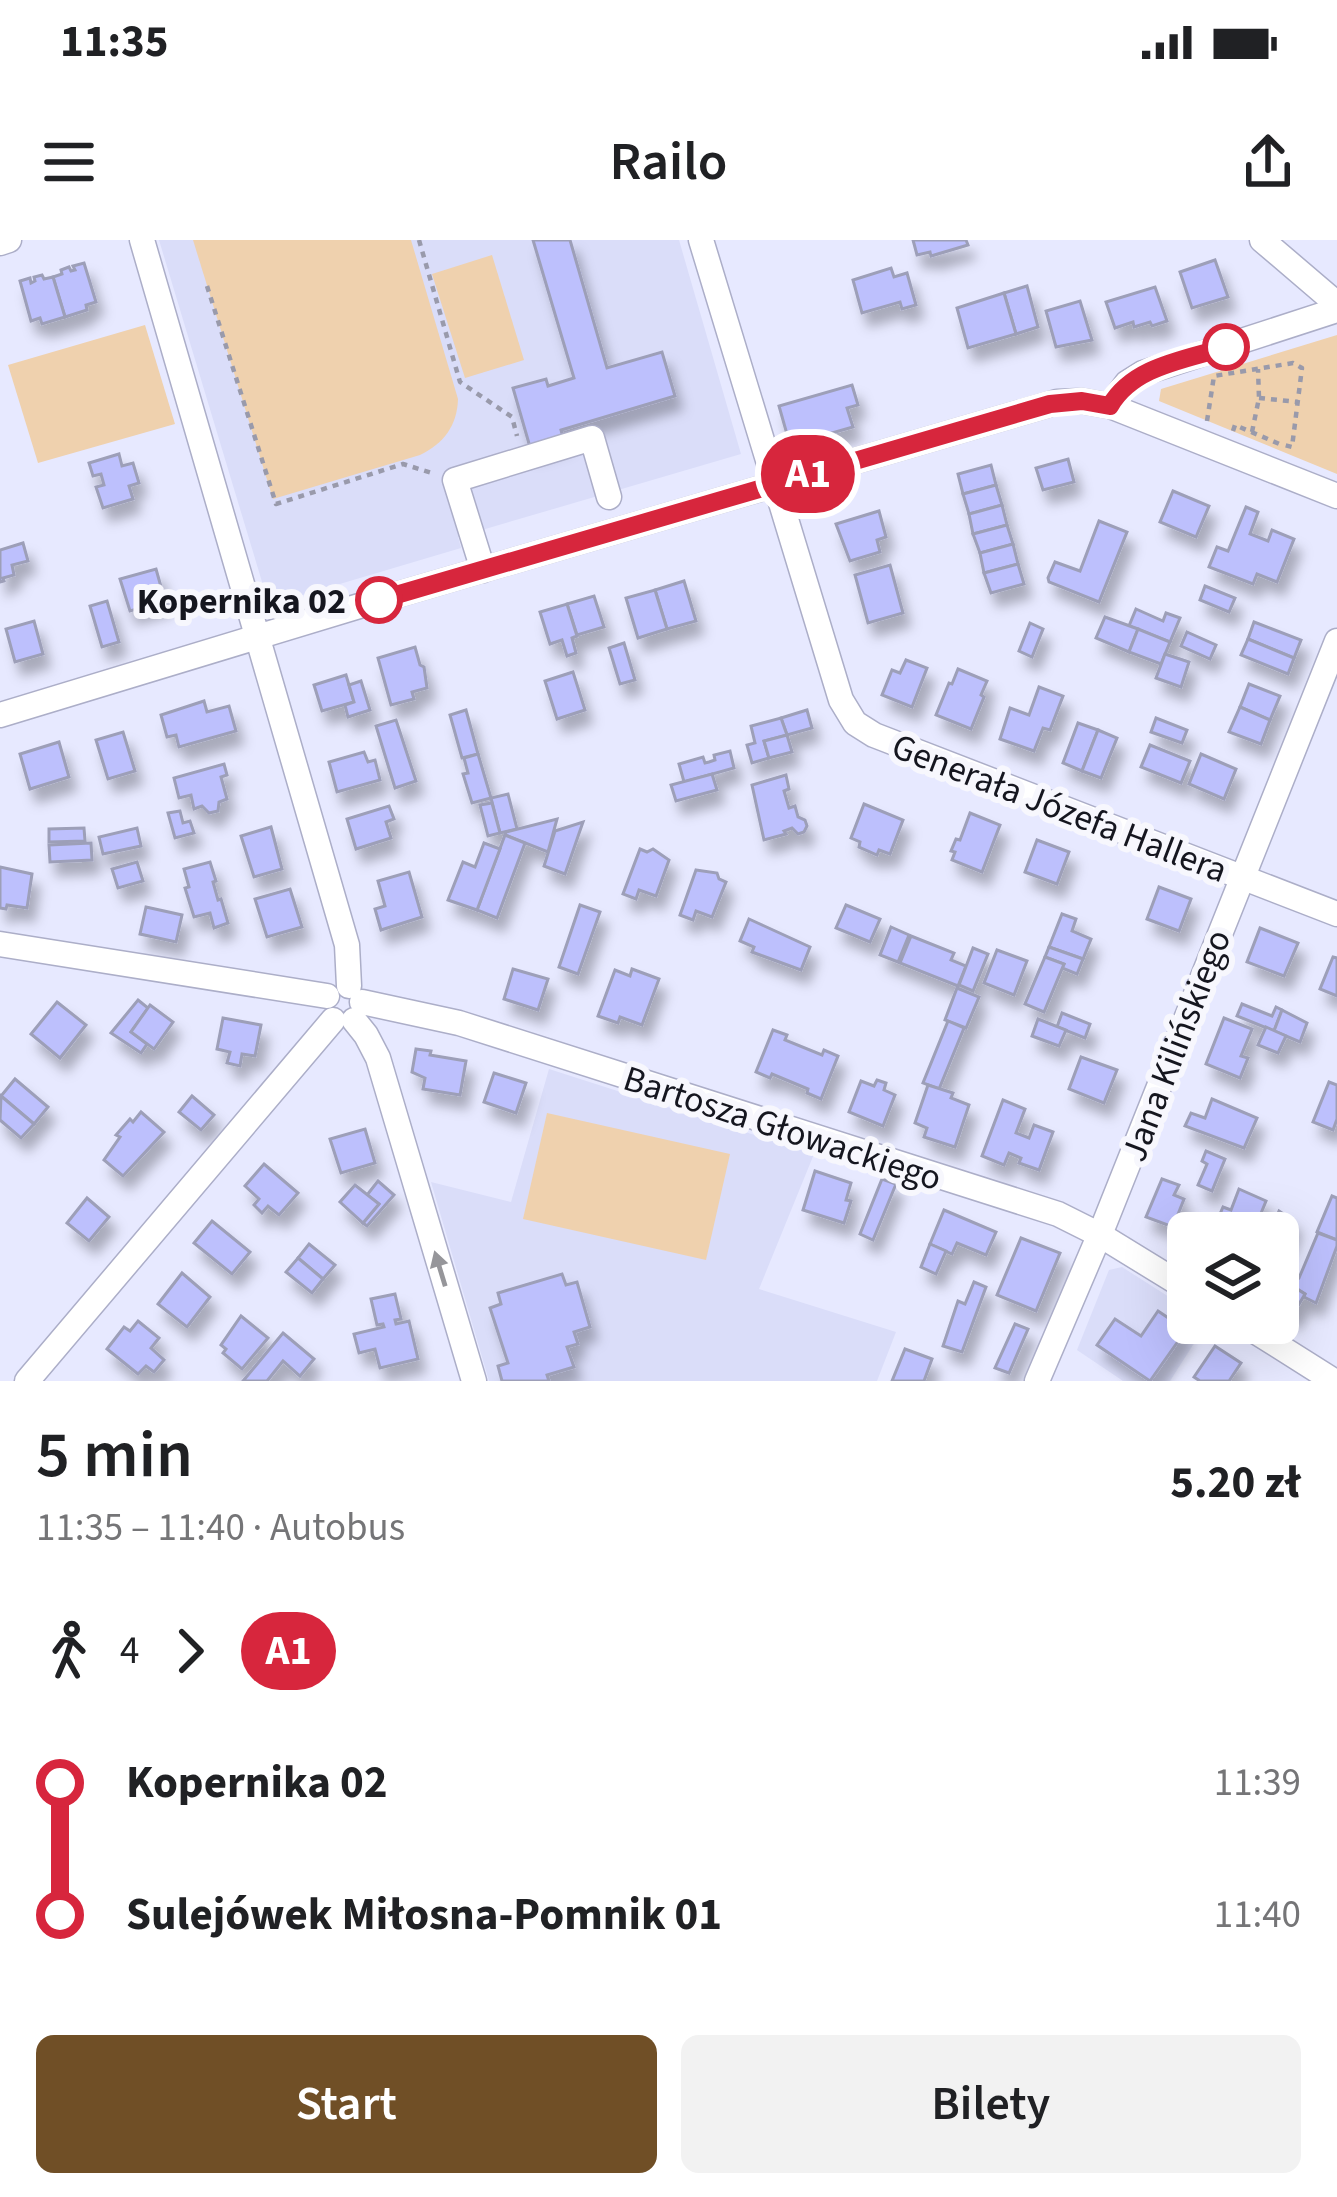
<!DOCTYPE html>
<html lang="pl">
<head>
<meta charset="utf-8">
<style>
	:root { --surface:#fff; --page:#f2f2f2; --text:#202124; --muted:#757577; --accent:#704f26 }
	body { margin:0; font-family:"Source Sans 3",sans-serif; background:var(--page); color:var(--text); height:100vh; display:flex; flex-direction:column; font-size:45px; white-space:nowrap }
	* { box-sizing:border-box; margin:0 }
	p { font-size:39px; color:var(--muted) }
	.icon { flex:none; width:66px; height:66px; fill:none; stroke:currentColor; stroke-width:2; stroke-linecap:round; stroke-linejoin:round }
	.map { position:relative; height:1141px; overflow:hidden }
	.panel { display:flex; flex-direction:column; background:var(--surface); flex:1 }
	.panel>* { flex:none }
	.badge { padding:0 24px; border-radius:39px; font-size:42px; line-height:78px }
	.buttons { position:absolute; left:1167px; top:972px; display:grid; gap:24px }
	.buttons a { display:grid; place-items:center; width:132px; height:132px; border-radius:18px; background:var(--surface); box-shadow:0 12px 48px #0002; font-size:60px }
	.map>.badge { position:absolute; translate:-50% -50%; box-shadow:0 0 0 6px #fff }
	.legs { display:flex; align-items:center; gap:18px; height:132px; padding:0 36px; font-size:39px }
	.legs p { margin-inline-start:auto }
	.overview { display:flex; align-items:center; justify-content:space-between; height:204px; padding:0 36px }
	h1 { font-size:66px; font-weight:600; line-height:90px }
	.button { display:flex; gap:24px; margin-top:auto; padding:24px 36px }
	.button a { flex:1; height:138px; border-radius:18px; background:var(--accent); color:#fff; font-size:48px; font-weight:600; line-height:138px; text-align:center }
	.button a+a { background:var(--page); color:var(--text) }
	ul { padding:0 36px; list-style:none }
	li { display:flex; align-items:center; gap:42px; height:132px; font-size:45px }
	li i { display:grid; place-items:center; width:18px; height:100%; margin:0 15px; background:currentColor }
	li i::after { content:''; width:30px; height:30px; margin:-15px; border:9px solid; border-radius:50%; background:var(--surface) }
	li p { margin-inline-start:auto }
	li:first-child i { background:linear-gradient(#0000 50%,currentColor 0) }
	li:last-child i { background:linear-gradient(currentColor 50%,#0000 0) }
	.status { display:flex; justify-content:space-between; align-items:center; height:84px; padding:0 60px; background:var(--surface); direction:ltr }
	.status svg { height:33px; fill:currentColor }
	header { display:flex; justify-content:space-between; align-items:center; height:156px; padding:0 36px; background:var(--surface); font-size:54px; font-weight:600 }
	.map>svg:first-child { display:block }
	.built { fill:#daddf9 }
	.green { fill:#efd1ae }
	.building { fill:#bdc0fd; stroke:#9d9fb8; stroke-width:3; filter:url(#shadow) }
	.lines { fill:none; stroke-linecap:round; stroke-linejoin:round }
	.minor-casing { stroke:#acaec8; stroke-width:27 }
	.path { stroke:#999aab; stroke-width:4.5; stroke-dasharray:6 6; stroke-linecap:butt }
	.minor { stroke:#fff; stroke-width:24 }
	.oneway { fill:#96969a }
	.line-1-casing { stroke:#fff; stroke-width:27 }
	.line-1 { stroke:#d7263d; stroke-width:18 }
	.stop-1-dot { fill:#fff; stroke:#d7263d; stroke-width:6 }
	.labels { text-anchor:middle; stroke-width:12; stroke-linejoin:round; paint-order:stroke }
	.stop-label { font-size:36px; font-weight:bold; fill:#15161f; stroke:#f7f7fd; text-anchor:end }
	.street-label { font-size:36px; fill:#15161f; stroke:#f7f7fd }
</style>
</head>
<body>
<div class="status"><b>11:35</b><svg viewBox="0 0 49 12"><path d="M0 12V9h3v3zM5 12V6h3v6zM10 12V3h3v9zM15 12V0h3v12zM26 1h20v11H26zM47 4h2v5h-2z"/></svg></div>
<header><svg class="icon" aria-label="menu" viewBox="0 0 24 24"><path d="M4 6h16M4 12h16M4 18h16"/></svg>Railo<svg class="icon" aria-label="share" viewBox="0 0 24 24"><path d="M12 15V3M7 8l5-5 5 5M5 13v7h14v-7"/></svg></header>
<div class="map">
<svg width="1337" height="1141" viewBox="0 0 1337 1141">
	<defs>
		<filter id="shadow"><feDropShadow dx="7" dy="13" stdDeviation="6" flood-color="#0004"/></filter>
	</defs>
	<rect width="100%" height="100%" fill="#e7e9ff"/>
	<g class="built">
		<polygon points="159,0 679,0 741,214 458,297 461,308 269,365"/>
		<polygon points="549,829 814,914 759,1049 896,1092 877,1141 489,1141 431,942 511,962"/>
		<polygon points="1122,1027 1188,1069 1188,1083 1207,1083 1170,1141 1123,1141 1077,1110 1109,1030"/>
	</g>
	<g class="green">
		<path d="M193 0H411L458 159C457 186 444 203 420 215L273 259Z"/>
		<polygon points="492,15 524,120 465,138 432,34"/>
		<polygon points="145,85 175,184 38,223 8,125"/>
		<polygon points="1337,95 1337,234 1159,161 1161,149"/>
		<polygon points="547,873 730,914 706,1020 523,979"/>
	</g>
	<g class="building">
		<polygon points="533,0 570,0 607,128 662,112 675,156 561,190 563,197 530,207 513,148 546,139 548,146 574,138"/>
		<polygon points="913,0 966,0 968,5 931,16 930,12 917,15"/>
		<polygon points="1215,20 1228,57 1192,68 1180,32"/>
		<polygon points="84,23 96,62 86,65 87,70 65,77 53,37 62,34 61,30 69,27 71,31 75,30 73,26"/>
		<polygon points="891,28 894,37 907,33 916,65 902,69 900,62 862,73 853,40"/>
		<polygon points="42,35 44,39 53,37 65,77 42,84 40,78 31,81 20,41 30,38 31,43 35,41 34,37"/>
		<polygon points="1027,46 1038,87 1016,94 1004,53"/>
		<polygon points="1155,47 1167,81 1152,86 1150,82 1134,87 1133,82 1115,88 1106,62"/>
		<polygon points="1004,53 1016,94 968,108 957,68"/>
		<polygon points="1080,61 1092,100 1056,107 1046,71"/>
		<polygon points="852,145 858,165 847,168 853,187 790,205 779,166"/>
		<polygon points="119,214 122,226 133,223 139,243 129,246 133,259 103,268 96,247 104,245 101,234 93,236 89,223"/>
		<polygon points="1068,219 1074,242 1043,250 1036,228"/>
		<polygon points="991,225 996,245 963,254 958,234"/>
		<polygon points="996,245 1002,265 969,274 963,254"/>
		<polygon points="1173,251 1209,266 1196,297 1160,282"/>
		<polygon points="1002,265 1007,285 973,294 969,274"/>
		<polygon points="1246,267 1258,272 1250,294 1268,301 1272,290 1294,299 1277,342 1257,334 1253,344 1209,327 1217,307 1228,311"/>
		<polygon points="879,271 886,297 877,300 880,312 850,321 836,284"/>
		<polygon points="1099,281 1127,292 1099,362 1049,342 1048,338 1055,322 1080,331"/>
		<polygon points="1007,285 1013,304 980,313 973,294"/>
		<polygon points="23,303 28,321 12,325 14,335 3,338 4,341 0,342 0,310"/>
		<polygon points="1013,304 1018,324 984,333 980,313"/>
		<polygon points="1018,324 1024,344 991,353 984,333"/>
		<polygon points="890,325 903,373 868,383 855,335"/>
		<polygon points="156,329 165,361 130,371 120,339"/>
		<polygon points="684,341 696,381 667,389 655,350"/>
		<polygon points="1205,346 1235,358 1229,372 1200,360"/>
		<polygon points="655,350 667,389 638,398 626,358"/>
		<polygon points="594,356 604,387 577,395 567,364"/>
		<polygon points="107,361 119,402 102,407 90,366"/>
		<polygon points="567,364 577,396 572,398 576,413 567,416 562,400 550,404 540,372"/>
		<polygon points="1136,369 1163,381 1166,373 1180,378 1170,402 1129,386"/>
		<polygon points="1105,377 1138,389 1129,412 1096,398"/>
		<polygon points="34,381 43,414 15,422 6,389"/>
		<polygon points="1254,382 1301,400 1294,418 1248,399"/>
		<polygon points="1030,383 1043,389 1032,417 1019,411"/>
		<polygon points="1138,389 1170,402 1161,424 1129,412"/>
		<polygon points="1187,392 1216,405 1210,419 1181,406"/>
		<polygon points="1248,399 1294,418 1288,434 1241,415"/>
		<polygon points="624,403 635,440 620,444 609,408"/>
		<polygon points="415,407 420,425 424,427 427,448 412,452 414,459 391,465 378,418"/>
		<polygon points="1165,414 1189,422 1181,447 1156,438"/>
		<polygon points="906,420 927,428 912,467 882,455 892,430 900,433"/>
		<polygon points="958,429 987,441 981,455 984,457 971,489 936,475 949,443 952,444"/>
		<polygon points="573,432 585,470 557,479 545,441"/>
		<polygon points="346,435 354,462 322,471 314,445"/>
		<polygon points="361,441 370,470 348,477 345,465 354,462 349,445"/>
		<polygon points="1249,444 1280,456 1270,480 1240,467"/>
		<polygon points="1039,447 1063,456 1050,490 1043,488 1034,511 1000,499 1010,468 1029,475"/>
		<polygon points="204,461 207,472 229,466 236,491 179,507 176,495 167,497 161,475"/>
		<polygon points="1240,467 1270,480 1261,504 1229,492"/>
		<polygon points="466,470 478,514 462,518 450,475"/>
		<polygon points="807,470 812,488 787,495 781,478"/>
		<polygon points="781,478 787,495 764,501 769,518 752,523 747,505 755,503 751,486"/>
		<polygon points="1156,478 1187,490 1182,503 1151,492"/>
		<polygon points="396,480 416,541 395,548 376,486"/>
		<polygon points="1078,483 1098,490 1082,531 1063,523"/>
		<polygon points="1098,490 1117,498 1101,538 1082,531"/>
		<polygon points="123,492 135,531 108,539 96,500"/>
		<polygon points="787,495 792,512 769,518 764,501"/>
		<polygon points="59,502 69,537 30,549 20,514"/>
		<polygon points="1150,505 1190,521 1181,543 1141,527"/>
		<polygon points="730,511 734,528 684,542 679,524 703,517 705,523 709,522 715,520 714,515"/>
		<polygon points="364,512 368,522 375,520 380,540 337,552 329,522"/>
		<polygon points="478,514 491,558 472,563 463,534 468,533 464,518"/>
		<polygon points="1201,514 1236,529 1224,559 1189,544"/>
		<polygon points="224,524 227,535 221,537 227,559 219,562 218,571 209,573 202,566 194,569 191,555 179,558 174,538"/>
		<polygon points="712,534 717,550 676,561 671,545"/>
		<polygon points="786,535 789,549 784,551 789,568 795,566 798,577 805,580 807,586 804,592 798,594 792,588 784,591 786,594 764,600 752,545"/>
		<polygon points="508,554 517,589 500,593 491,558"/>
		<polygon points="492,563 500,593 488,596 480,565"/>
		<polygon points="864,564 903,580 890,614 879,610 877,615 859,607 860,602 851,598"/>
		<polygon points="389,566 394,579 386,582 391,598 356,609 347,579"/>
		<polygon points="180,571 183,583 190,581 194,593 175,598 168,573"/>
		<polygon points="970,573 1000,585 982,632 952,620 955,612 951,611 956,599 960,600"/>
		<polygon points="557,579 548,612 505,595 506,592"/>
		<polygon points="583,582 565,634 544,626 555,591"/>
		<polygon points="271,587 282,629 254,637 241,596"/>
		<polygon points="84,588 85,601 49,602 49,589"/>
		<polygon points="137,588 141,606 103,614 99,597"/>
		<polygon points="505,595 525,603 497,678 477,670"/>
		<polygon points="1037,600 1069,612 1057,644 1025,632"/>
		<polygon points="91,603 92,620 50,622 49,605"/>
		<polygon points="484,603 500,609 477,670 448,660 463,622 475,627"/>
		<polygon points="640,609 647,612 653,609 669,620 656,656 639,650 636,659 623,654"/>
		<polygon points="137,622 143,641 118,648 112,629"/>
		<polygon points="210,622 216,641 213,642 218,660 221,659 228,683 214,688 210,673 194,677 185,648 189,647 184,629"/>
		<polygon points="0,627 32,634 27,668 7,665 6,669 0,668"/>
		<polygon points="696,630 717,633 719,639 726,642 712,677 696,671 693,680 680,675"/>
		<polygon points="409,632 422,677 381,690 375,669 385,666 378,641"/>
		<polygon points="1159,647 1191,659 1179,691 1147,679"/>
		<polygon points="290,649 302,687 267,697 255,659"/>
		<polygon points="580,665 600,672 578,734 559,727"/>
		<polygon points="846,665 880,679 870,702 836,688"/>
		<polygon points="146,667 182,675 176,702 140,694"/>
		<polygon points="1062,674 1076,679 1072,691 1091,699 1083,719 1049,707"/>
		<polygon points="749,679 810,707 801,730 752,712 754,707 740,701"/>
		<polygon points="891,687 909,695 898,722 880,715"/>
		<polygon points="1260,688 1298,703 1284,736 1247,722"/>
		<polygon points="911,696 954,713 951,720 966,726 958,746 900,723"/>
		<polygon points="1049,707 1083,719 1077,734 1062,728 1064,724 1045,717"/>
		<polygon points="973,708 988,714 973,751 959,745"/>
		<polygon points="997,710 1027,721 1014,755 984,743"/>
		<polygon points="1045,717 1064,724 1044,772 1025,764"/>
		<polygon points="1333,717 1337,718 1337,756 1320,749"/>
		<polygon points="513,729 548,739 538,770 504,759"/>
		<polygon points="632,729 659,739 642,785 620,777 618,783 598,776 615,730 630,736"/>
		<polygon points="957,748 979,757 966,788 945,780"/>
		<polygon points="138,760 148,768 131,792 147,804 141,813 111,793"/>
		<polygon points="57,762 86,785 60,818 31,794"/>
		<polygon points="1242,764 1272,776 1276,767 1282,770 1274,791 1237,776"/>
		<polygon points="150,765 173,782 154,809 131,792"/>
		<polygon points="1282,770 1307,783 1300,802 1274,791"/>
		<polygon points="1062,773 1090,784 1085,798 1057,787"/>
		<polygon points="223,778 261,785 255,816 242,814 240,826 227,823 230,812 217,809"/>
		<polygon points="1224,778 1252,789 1241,816 1248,818 1240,838 1206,824"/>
		<polygon points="1038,779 1066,790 1059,806 1032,796"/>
		<polygon points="948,781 964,788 939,849 923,843"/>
		<polygon points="1266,787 1286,796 1278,813 1258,805"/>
		<polygon points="773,790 787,795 785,800 822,815 824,810 838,816 821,859 807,853 808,849 772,834 770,838 756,832"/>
		<polygon points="416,809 431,811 430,815 466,821 460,855 423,849 425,838 412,832"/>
		<polygon points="1081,817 1117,830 1104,863 1069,849"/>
		<polygon points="494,833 526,843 516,873 484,862"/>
		<polygon points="15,839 48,867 34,884 1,856"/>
		<polygon points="877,840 886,843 884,850 895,855 883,886 849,872 861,841 874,846"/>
		<polygon points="1329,842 1337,845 1337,879 1333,890 1313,882"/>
		<polygon points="928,845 953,853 951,858 969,865 955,907 924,897 927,888 915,883"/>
		<polygon points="1,856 34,884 21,898 0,880"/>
		<polygon points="192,856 214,875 201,890 179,872"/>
		<polygon points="1212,859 1257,878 1244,908 1185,886 1191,873 1205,878"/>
		<polygon points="1003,860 1025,869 1016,893 1029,898 1034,885 1053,892 1039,930 1019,923 1021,918 1009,913 1004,925 982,916"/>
		<polygon points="141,872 164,892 123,936 104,920 120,897 116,895 130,879 133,882"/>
		<polygon points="365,889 375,923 341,933 330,899"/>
		<polygon points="1206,911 1225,919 1212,951 1198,945 1207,924 1202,921"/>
		<polygon points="264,924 298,953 279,975 268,966 262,973 254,965 259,959 245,946"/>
		<polygon points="815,931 851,943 846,960 851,961 844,983 803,970"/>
		<polygon points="882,939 896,944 873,1000 860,994"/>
		<polygon points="1162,939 1179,945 1174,955 1184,959 1173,987 1146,977"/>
		<polygon points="378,941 394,955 367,986 363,983 379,964 367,955"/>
		<polygon points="355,945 379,964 363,983 340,962"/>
		<polygon points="1239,949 1266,961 1253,993 1212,993 1223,967 1231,970"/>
		<polygon points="1332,956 1337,958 1337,1000 1317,992"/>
		<polygon points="87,958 109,977 89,1001 67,983"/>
		<polygon points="944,970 996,992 986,1015 957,1003 952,1014 930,1004"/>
		<polygon points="1279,971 1294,981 1286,1002 1278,999 1278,993 1270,993"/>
		<polygon points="212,981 250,1012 232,1034 194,1003"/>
		<polygon points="1318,993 1337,1000 1337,1006 1316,1063 1304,1057 1305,1054 1286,1042 1290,1035 1299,1038"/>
		<polygon points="1021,998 1060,1013 1036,1071 997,1055"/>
		<polygon points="309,1004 335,1025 323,1039 298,1018"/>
		<polygon points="930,1004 946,1011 936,1034 921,1027"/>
		<polygon points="298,1018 323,1039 312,1053 286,1032"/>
		<polygon points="182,1033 210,1057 187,1087 158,1064"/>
		<polygon points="562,1034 566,1045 577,1042 590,1087 574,1092 578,1104 567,1107 574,1127 547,1135 549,1141 502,1141 498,1126 508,1123 490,1068 501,1064 498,1053"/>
		<polygon points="1278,1037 1305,1054 1292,1076 1278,1067"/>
		<polygon points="974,1042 986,1047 962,1112 943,1106 958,1061 965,1064"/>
		<polygon points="395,1054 401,1079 395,1080 396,1084 409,1081 418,1119 380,1128 375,1109 359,1113 354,1094 384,1087 383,1084 377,1085 371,1059"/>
		<polygon points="1158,1071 1186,1090 1150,1141 1097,1105 1115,1079 1141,1096"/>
		<polygon points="241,1076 268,1098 242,1129 223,1113 226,1109 221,1105"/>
		<polygon points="138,1081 159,1098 151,1108 164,1120 154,1132 146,1126 138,1134 107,1109 124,1087 130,1091"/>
		<polygon points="1015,1084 1028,1089 1009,1133 995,1128"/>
		<polygon points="283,1093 314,1119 300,1136 283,1121 267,1141 243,1141"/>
		<polygon points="1215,1106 1241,1123 1229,1141 1200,1141 1194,1137"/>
		<polygon points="905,1109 932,1119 924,1141 892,1141"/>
	</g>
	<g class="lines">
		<defs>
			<g id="minor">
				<polyline points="142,0 347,705 349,746"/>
				<polyline points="701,0 841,460 855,483 874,495 1337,674"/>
				<polyline points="1262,0 1337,64"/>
				<polyline points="0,3 9,0"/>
				<polyline points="1110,166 1127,143 1143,133 1337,70"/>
				<polyline points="483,330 455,240 592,198 609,257"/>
				<polyline points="0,475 379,360 1057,162 1082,161 1110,166 1337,256"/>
				<polyline points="0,704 327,756"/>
				<polyline points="362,762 459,783 1058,974 1100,995 1188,1049"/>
				<polyline points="354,780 366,795 378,818 474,1141"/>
				<polyline points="1242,1083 1334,1141"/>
				<polyline points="27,1141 333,780"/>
				<polyline points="1037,1141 1105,982 1337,401"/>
			</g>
		</defs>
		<use href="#minor" class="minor-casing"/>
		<g class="path">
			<polyline points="419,0 460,142 512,177 517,196"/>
			<polyline points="207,46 276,264 403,224 432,233"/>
			<polyline points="1259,158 1298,162"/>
			<polyline points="1207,181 1214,136 1293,123 1302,128 1292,207 1284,205"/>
			<polyline points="1233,191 1235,185 1284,206"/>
			<polyline points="1252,192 1259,158 1258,129"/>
		</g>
		<use href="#minor" class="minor"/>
	</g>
	<defs><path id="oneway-solid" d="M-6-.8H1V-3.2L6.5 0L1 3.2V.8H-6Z" transform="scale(3)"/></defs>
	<use class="oneway" href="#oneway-solid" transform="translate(440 1029) rotate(-107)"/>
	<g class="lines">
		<defs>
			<path id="line-1" d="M379 360 1050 164 1082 161 1110 166C1133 126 1185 120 1226 107"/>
		</defs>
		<use href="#line-1" class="line-1-casing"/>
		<use href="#line-1" class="line-1"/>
	</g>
	<g class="stop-1-dot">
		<circle cx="1226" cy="107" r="21"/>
		<circle cx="379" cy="360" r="21"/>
	</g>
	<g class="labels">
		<g class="stop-label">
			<text x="346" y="373">Kopernika 02</text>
		</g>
		<g class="street-label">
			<text transform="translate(1060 567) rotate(21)" y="13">Generała Józefa Hallera</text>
			<text transform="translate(1175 805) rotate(-69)" y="13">Jana Kilińskiego</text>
			<text transform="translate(783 887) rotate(18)" y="13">Bartosza Głowackiego</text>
		</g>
	</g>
</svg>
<div class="buttons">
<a><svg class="icon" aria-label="layers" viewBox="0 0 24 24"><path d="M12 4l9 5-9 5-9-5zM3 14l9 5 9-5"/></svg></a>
</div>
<b class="badge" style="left:808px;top:234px;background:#d7263d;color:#fff">A1</b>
</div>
<section class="panel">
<div class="overview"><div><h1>5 min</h1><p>11:35 – 11:40 · Autobus</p></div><b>5.20 zł</b></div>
<div class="legs"><svg class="icon" aria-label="walk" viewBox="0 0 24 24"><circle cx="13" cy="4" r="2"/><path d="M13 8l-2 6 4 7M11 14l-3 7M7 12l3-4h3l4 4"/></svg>4<svg class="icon" aria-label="forward" viewBox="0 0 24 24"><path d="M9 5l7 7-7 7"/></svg><b class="badge" style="background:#d7263d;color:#fff">A1</b></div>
<ul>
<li><i style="color:#d7263d"></i><b>Kopernika 02</b><p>11:39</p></li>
<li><i style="color:#d7263d"></i><b>Sulejówek Miłosna-Pomnik 01</b><p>11:40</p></li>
</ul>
<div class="button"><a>Start</a><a>Bilety</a></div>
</section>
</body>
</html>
